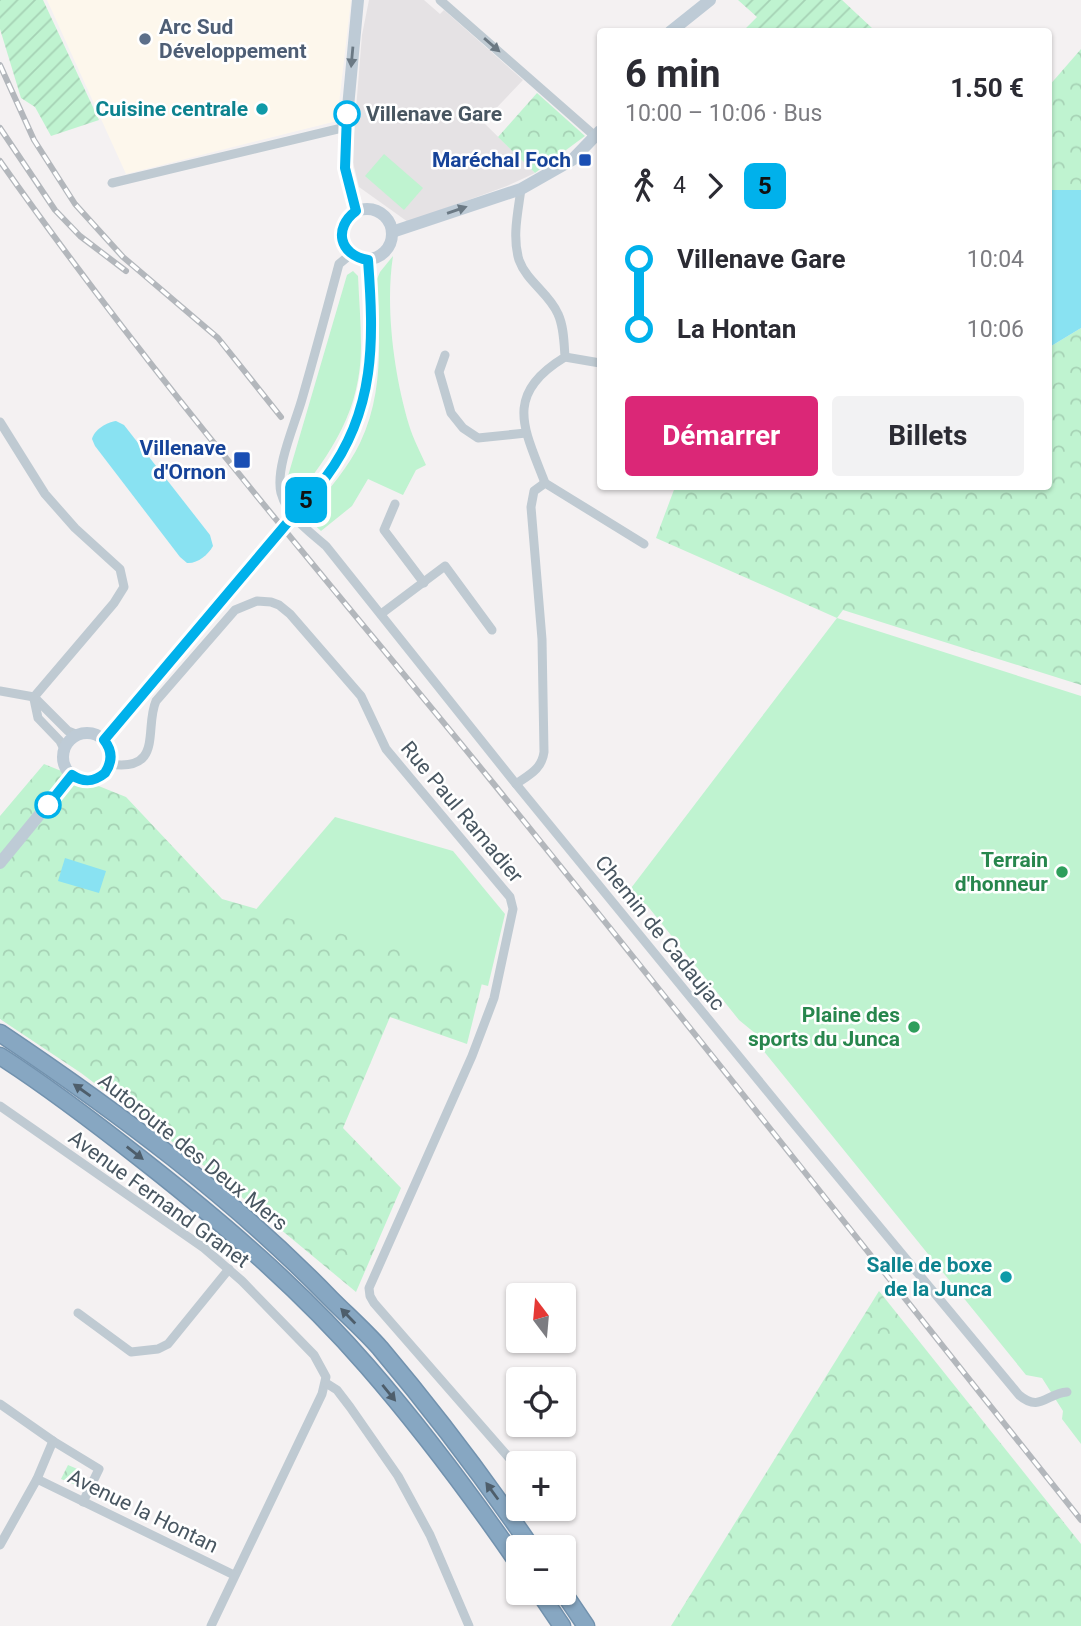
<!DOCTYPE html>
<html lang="fr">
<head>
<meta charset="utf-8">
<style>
	:root { --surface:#fff; --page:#f2f2f3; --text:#2b2b33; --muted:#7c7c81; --accent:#db2777 }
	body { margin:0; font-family:Roboto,sans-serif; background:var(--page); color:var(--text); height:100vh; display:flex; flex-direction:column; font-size:26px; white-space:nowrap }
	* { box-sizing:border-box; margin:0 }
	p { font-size:23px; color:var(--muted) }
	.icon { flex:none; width:38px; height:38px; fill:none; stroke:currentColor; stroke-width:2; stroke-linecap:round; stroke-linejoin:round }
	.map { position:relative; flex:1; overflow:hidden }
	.drawer { position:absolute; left:597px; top:28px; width:455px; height:462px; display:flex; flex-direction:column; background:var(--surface); border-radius:7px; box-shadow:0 2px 5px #0004 }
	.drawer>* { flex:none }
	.badge { padding:0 14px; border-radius:10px; font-size:24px; line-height:46px }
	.needle { width:46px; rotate:344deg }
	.fabs { position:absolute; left:506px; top:1283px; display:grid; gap:14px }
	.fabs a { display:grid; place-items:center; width:70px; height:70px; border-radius:7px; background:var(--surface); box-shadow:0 2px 5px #0004; font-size:35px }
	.map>.badge { position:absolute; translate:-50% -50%; box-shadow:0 0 0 4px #fff }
	.legs { display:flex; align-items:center; gap:10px; height:77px; padding:0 28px; font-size:23px }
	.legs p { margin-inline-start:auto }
	.summary { display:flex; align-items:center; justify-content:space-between; height:119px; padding:0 28px }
	h1 { font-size:38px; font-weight:700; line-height:52px }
	.cta { display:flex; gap:14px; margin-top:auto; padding:14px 28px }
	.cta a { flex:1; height:80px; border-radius:7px; background:var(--accent); color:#fff; font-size:28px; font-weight:700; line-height:80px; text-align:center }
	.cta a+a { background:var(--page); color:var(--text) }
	ul { padding:0 28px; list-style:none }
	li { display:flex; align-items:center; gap:24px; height:70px; font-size:26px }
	li i { display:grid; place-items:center; width:10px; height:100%; margin:0 9px; background:currentColor }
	li i::after { content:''; width:18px; height:18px; margin:-9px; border:5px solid; border-radius:50%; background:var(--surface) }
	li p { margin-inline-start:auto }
	li:first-child i { background:linear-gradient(#0000 50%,currentColor 0) }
	li:last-child i { background:linear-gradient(currentColor 50%,#0000 0) }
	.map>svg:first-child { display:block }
	.commercial { fill:#fdf7ec }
	.education { fill:#e5e2e4 }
	.grass { fill:#bff3d0 }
	.forest { fill:url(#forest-crowns) }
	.garden { fill:url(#garden-furrows) }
	.water { fill:#89e2f2 }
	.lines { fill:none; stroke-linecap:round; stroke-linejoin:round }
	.motorway-casing { stroke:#7292ae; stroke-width:19 }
	.minor { stroke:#bfcad2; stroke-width:9 }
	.secondary { stroke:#becbd6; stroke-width:12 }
	.motorway { stroke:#87a7c2; stroke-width:16 }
	.rail-casing { stroke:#b3b7bc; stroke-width:6 }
	.rail { stroke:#fff; stroke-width:3.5; stroke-dasharray:10; stroke-linecap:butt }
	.secondary-bridge { stroke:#becbd6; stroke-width:12 }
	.oneway { fill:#6c7983 }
	.oneway2 { fill:#6b7984 }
	.oneway3 { fill:#4e5e6b }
	.line-1-casing { stroke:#fff; stroke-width:16 }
	.line-1 { stroke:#00b1eb; stroke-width:10 }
	.service-dot { fill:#5c6f8a; stroke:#fff; stroke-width:2.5 }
	.culture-dot { fill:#0f9aa8; stroke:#fff; stroke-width:2.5 }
	.stop-1-dot { fill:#fff; stroke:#00b1eb; stroke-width:3.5 }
	.transit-dot { fill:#1a4fb4; stroke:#fff; stroke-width:2.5 }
	.leisure-dot { fill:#2e9e5b; stroke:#fff; stroke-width:2.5 }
	.labels { text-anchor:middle; stroke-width:5; stroke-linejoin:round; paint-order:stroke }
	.service-label { font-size:21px; font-weight:bold; fill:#4e5e75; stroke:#fff; text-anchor:start }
	.culture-label { font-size:21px; font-weight:bold; fill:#0d838f; stroke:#fff; text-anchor:end }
	.stop-label { font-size:21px; font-weight:bold; fill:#485661; stroke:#fff; text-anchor:start }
	.transit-label { font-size:21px; font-weight:bold; fill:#164399; stroke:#fff; text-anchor:end }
	.street-label { font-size:21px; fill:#485661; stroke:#fff }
	.leisure-label { font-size:21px; font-weight:bold; fill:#27864d; stroke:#fff; text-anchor:end }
</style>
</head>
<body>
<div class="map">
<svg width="1081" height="1626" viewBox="0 0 1081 1626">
	<defs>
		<pattern id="forest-crowns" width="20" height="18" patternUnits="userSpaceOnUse" patternTransform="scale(1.75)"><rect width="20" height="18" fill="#bff3d0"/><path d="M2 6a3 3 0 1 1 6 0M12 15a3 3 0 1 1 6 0" fill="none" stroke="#a6d2b5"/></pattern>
		<pattern id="garden-furrows" width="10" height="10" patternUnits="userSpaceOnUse" patternTransform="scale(1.75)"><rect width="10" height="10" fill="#bff3d0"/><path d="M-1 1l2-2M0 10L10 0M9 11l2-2" fill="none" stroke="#a6d2b5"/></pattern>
	</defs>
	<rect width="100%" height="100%" fill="#f4f1f2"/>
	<polygon class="commercial" points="47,0 351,0 337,121 126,174"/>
	<polygon class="education" points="369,0 424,0 440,14 444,10 523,80 483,122 535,173 507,186 408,222 359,187 352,158 362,35"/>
	<g class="grass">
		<polygon points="384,154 423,188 404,210 365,176"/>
		<path d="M393 256C385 307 394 375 409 425 413 438 420 452 426 465L416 470 403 495 368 479 352 506 321 531 306 517C325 494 347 470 360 443 385 391 379 335 377 279L380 272Z"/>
		<path d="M353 271 358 276C359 299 361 323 361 346 361 410 332 452 294 500L288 476 347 275Z"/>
		<polygon points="837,618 1081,696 1081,1444 1062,1419 1063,1411 1042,1378 1026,1375 762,1049 756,1034 739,1020 646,904 633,905 625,896"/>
		<polygon points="335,817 453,851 505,914 488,986 253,924 252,914"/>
	</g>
	<g class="forest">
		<polygon points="1081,49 1081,190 1048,190 1048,87"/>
		<polygon points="537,93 585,136 535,173 498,137"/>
		<polygon points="1081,328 1081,685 843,610 837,618 656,538 675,487 1048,486 1048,348"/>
		<polygon points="44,764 126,797 222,899 484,975 467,1044 390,1017 343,1128 401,1188 356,1292 203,1165 81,1073 0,1019 0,816"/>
		<polygon points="879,1291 1081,1544 1081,1626 671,1626"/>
		<polygon points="68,1465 82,1471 76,1485 61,1479"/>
	</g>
	<g class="garden">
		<polygon points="0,0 43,0 99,120 51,136 35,107 21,98 0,29"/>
		<polygon points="738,0 842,0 872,28 868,32 743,31 757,17"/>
	</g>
	<g class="water">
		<polygon points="1048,190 1081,190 1081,328 1048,348"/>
		<path d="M116 421 124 425 210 535 213 546C208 555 197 564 187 563L180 557 95 446 92 439C94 430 107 422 116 421Z"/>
		<polygon points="65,858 106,871 99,893 58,881"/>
	</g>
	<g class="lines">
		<defs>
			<g id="motorway">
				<path d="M0 1033C118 1112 232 1197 331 1299 347 1315 365 1331 380 1348 434 1412 484 1478 531 1547"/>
				<path d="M0 1056C50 1088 98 1125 145 1162 224 1224 301 1290 367 1366 421 1428 471 1495 518 1563"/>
				<polyline points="539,1592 562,1626"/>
				<polyline points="563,1592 586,1626"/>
			</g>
		</defs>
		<use href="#motorway" class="motorway-casing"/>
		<g class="minor">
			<polyline points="440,0 596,137"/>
			<polyline points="112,183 346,127"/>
			<path d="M521 189C518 212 512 237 519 260 527 282 549 293 558 314 564 327 564 343 565 357 503 395 524 428 545 483"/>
			<path d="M351 254 339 264C327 309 315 354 302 399 295 424 275 468 281 493 287 516 309 531 326 546L516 784 790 1119 1019 1395C1040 1413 1047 1393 1067 1392"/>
			<polyline points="445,355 439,372 451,413 463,428 478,438 526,433"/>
			<polyline points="565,357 600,363"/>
			<polyline points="0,422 45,494 75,528 120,569 124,587 114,603 34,697"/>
			<polyline points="395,504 384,530 424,583"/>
			<polyline points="381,614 445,566 492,630"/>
			<polyline points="0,691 34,697 68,731 78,735"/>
			<polyline points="34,699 38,718 60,741 65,751"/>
			<path d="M110 764C164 772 144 728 156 701L235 610 257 601 271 602 279 605 290 614 361 696 386 749 510 897 513 909 494 998 472 1056 369 1288 370 1296 374 1303 517 1467"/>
			<path d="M516 784C529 775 542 769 544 752L542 639 531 507 534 491 545 483 644 544"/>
			<polyline points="0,1106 204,1248 242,1281 314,1355 326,1377 322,1394 211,1626"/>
			<polyline points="78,1313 131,1352 158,1349 168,1344 229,1269"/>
			<polyline points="326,1383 337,1390 350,1407 398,1476 430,1535 469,1626"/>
			<polyline points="0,1404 53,1441 99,1469 83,1502"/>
			<polyline points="37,1479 234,1575"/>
			<polyline points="0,1545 37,1479 53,1441"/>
		</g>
		<g class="secondary">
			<polyline points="670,32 710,0"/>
			<circle cx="367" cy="234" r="25"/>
			<polyline points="356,211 345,168 344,150 358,0"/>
			<polyline points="392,232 521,189 572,160 600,131"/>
			<path d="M299 508C315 489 333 471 345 449 377 391 372 323 368 259"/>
			<circle cx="87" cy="757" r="24"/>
			<polyline points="104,739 258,556"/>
			<polyline points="0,863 72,775"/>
		</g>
		<use href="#motorway" class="motorway"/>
		<defs>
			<g id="rail">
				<polyline points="0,65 34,140 75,204 123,257 218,338 281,417"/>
				<polyline points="0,128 55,210 80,236 126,271"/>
				<path d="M0 161C152 378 326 578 493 783 691 1027 885 1274 1081 1520"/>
			</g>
		</defs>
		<use href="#rail" class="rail-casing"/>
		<use href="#rail" class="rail"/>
		<polyline class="secondary-bridge" points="258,556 299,508"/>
	</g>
	<defs><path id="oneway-solid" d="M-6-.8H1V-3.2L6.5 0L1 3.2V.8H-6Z" transform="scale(1.75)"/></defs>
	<use class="oneway" href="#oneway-solid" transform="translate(492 45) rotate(41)"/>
	<g class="oneway2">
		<use href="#oneway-solid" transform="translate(352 57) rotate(95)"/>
		<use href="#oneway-solid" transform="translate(457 210) rotate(-19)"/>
	</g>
	<g class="oneway3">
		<use href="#oneway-solid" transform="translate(82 1090) rotate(-145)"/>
		<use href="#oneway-solid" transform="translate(135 1153) rotate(38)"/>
		<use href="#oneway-solid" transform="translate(348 1316) rotate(-134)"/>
		<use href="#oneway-solid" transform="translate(389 1393) rotate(51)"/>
		<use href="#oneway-solid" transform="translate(492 1491) rotate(-126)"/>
	</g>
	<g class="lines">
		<defs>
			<path id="line-1" d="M48 805 72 775C84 783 94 782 105 773 113 761 112 750 104 740L326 477C376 410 374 340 368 260 339 255 333 228 356 211L345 168 347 114"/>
		</defs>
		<use href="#line-1" class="line-1-casing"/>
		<use href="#line-1" class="line-1"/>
	</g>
	<circle class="service-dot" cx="145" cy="39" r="7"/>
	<g class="culture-dot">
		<circle cx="262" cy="109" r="7"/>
		<circle cx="1006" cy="1277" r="7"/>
	</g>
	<g class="stop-1-dot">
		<circle cx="347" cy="114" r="12"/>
		<circle cx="48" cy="805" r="12"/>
	</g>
	<g class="transit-dot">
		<rect x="578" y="153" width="14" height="14" rx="3.5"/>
		<rect x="233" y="451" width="18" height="18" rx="3.5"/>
	</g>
	<g class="leisure-dot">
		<circle cx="1062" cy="872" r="7"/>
		<circle cx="914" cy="1027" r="7"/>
	</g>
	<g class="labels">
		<g class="service-label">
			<text x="159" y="34">Arc Sud<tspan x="159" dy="24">Développement</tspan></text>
		</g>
		<g class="culture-label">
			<text x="248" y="116">Cuisine centrale</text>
			<text x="992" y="1272">Salle de boxe<tspan x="992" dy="24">de la Junca</tspan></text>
		</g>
		<g class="stop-label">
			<text x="366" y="121">Villenave Gare</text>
		</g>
		<g class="transit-label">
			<text x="571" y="167">Maréchal Foch</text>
			<text x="226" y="455">Villenave<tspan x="226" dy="24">d'Ornon</tspan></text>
		</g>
		<g class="street-label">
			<text transform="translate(462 812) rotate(50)" y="7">Rue Paul Ramadier</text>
			<text transform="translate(660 933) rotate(51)" y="7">Chemin de Cadaujac</text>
			<text transform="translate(193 1152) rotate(39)" y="7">Autoroute des Deux Mers</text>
			<text transform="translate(159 1199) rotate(36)" y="7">Avenue Fernand Granet</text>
			<text transform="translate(143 1511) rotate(26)" y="7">Avenue la Hontan</text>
		</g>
		<g class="leisure-label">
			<text x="1048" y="867">Terrain<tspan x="1048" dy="24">d'honneur</tspan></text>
			<text x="900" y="1022">Plaine des<tspan x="900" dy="24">sports du Junca</tspan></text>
		</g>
	</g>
</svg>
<div class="fabs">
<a><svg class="needle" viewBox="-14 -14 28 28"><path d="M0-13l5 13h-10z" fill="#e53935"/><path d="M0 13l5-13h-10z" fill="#7c7c81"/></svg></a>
<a><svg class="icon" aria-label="locate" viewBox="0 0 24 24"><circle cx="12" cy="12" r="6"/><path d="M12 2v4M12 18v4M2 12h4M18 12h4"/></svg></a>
<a>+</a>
<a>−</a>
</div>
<b class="badge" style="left:306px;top:500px;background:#00b1eb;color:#111">5</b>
<section class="drawer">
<div class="summary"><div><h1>6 min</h1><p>10:00 – 10:06 · Bus</p></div><b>1.50 €</b></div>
<div class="legs"><svg class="icon" aria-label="walk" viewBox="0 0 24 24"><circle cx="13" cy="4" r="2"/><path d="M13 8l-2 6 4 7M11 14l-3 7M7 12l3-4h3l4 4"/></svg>4<svg class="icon" aria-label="forward" viewBox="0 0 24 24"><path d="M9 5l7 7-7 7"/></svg><b class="badge" style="background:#00b1eb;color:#111">5</b></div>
<ul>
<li><i style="color:#00b1eb"></i><b>Villenave Gare</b><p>10:04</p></li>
<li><i style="color:#00b1eb"></i><b>La Hontan</b><p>10:06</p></li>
</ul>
<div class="cta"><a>Démarrer</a><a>Billets</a></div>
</section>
</div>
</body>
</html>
